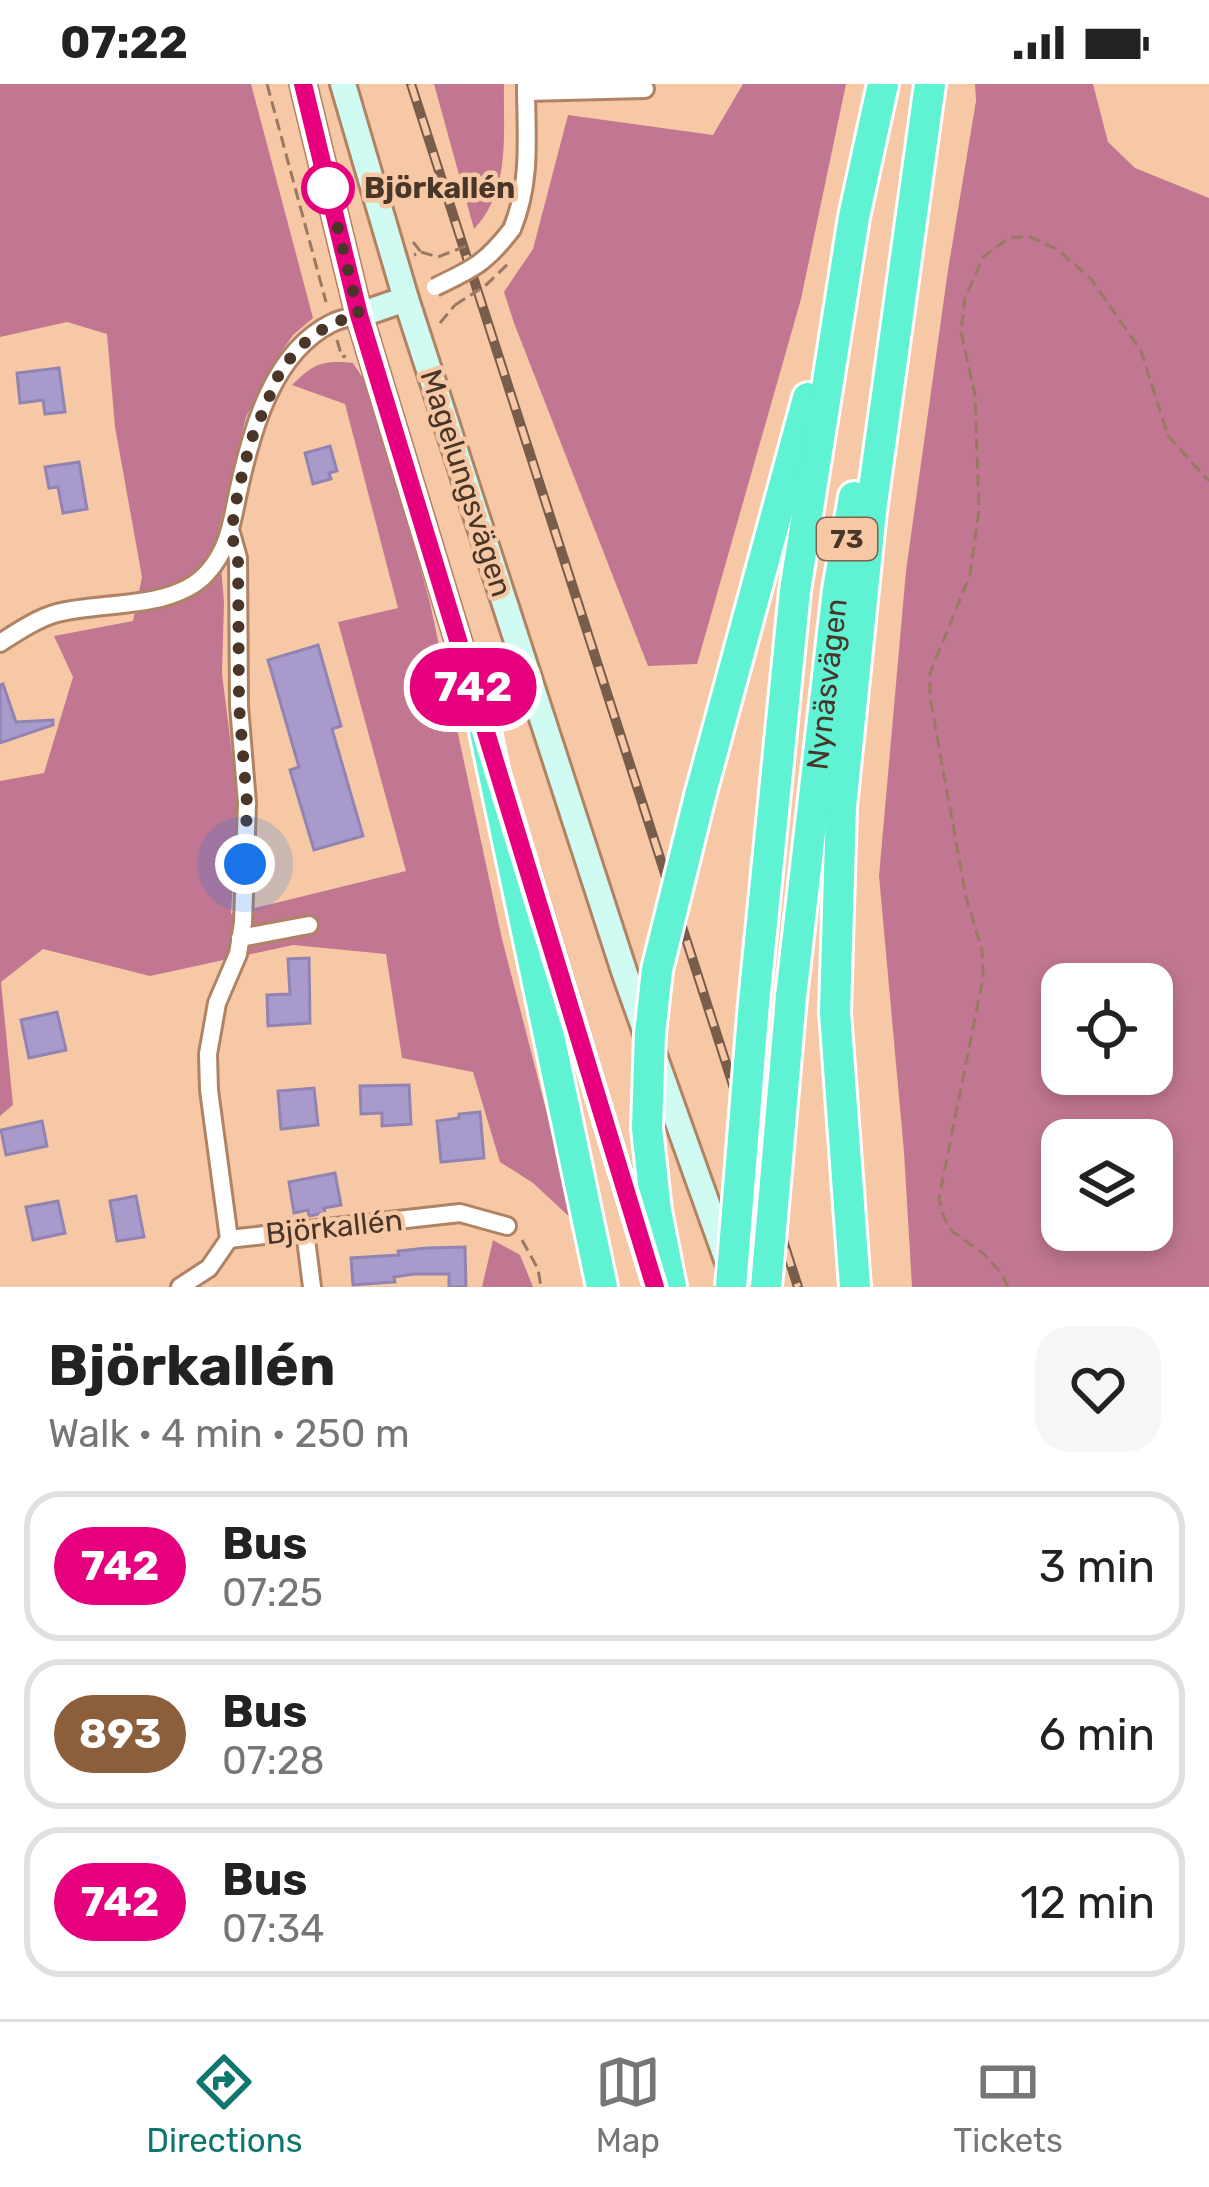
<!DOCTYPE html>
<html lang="en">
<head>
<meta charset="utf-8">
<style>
	:root { --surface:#fff; --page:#f6f6f6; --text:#222; --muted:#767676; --line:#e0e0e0; --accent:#0f766e }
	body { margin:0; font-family:Rubik,sans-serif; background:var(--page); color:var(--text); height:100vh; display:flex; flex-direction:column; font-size:45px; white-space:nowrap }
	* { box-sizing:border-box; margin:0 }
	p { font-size:39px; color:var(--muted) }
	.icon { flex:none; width:66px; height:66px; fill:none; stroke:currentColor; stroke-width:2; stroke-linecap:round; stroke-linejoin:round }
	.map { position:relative; height:1203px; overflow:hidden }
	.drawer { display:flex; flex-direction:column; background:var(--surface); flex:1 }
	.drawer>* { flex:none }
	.badge { padding:0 24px; border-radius:39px; font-size:42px; line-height:78px }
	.fabs { position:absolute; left:1041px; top:879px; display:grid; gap:24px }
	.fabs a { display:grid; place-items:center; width:132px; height:132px; border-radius:24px; background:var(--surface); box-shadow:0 6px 18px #0003; font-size:60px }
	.you { position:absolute; width:60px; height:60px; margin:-30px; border:9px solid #fff; border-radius:50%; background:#1a73e8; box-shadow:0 0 0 18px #1a73e833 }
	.map>.badge { position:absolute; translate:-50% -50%; box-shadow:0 0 0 6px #fff }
	.round { display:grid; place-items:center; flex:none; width:126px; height:126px; border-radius:36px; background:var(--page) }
	.head { display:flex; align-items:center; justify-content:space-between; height:204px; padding:0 48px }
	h1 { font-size:57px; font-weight:700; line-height:90px }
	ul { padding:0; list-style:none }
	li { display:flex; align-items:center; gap:36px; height:150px; margin:0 24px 18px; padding:0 24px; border:6px solid var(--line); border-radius:36px }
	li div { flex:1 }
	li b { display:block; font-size:45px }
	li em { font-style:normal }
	li .badge { min-width:132px; font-weight:700; text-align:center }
	.status { display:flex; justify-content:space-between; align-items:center; height:84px; padding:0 60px; background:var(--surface); direction:ltr }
	.status svg { height:33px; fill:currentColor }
	.tab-bar { display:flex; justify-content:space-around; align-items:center; height:168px; border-top:3px solid var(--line); background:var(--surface); font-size:33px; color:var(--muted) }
	.tab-bar a { display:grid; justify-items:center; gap:6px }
	.tab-bar .current { color:var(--accent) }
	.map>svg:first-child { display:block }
	.forest { fill:#c17792; fill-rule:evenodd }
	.building { fill:#a89bcb; stroke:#9184b3; stroke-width:3 }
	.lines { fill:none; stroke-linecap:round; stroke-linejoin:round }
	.minor-casing { stroke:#af8363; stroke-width:22 }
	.tertiary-casing { stroke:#af8363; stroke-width:27 }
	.secondary-casing { stroke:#af8363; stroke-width:30 }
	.motorway-casing { stroke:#fff; stroke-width:36 }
	.path { stroke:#997962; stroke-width:3; stroke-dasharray:12 6; stroke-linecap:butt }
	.minor { stroke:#fff; stroke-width:16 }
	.tertiary { stroke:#fff; stroke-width:21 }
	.secondary { stroke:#cffbf2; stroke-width:24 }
	.motorway { stroke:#5ff2d3; stroke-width:30 }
	.rail-casing { stroke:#775d4a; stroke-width:10 }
	.rail { stroke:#f7c8a6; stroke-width:6; stroke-dasharray:18; stroke-linecap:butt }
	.minor-bridge-casing { stroke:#af8363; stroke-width:22; stroke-linecap:butt }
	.motorway-bridge-casing { stroke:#fff; stroke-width:36; stroke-linecap:butt }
	.path-bridge { stroke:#997962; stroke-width:3; stroke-dasharray:12 6; stroke-linecap:butt }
	.minor-bridge { stroke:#fff; stroke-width:16 }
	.motorway-bridge { stroke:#5ff2d3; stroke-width:30 }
	.line-casing { stroke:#fff; stroke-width:27 }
	.line { stroke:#e6007e; stroke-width:18 }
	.walk { stroke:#493629; stroke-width:12; stroke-dasharray:0 21.6 }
	.stop-dot { fill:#fff; stroke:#e6007e; stroke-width:6 }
	.labels { text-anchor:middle; stroke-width:9; stroke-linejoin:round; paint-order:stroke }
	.shield { fill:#f7c8a6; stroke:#7d624e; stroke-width:3 }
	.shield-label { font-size:27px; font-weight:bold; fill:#493629 }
	.stop-label { font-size:30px; font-weight:bold; fill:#493629; stroke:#f7c8a6; text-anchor:start }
	.street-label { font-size:30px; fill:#493629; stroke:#f7c8a6 }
</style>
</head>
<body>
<div class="status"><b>07:22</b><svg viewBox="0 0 49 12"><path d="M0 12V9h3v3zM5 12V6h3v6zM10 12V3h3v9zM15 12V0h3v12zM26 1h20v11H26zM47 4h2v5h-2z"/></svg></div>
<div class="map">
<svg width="1209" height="1203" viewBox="0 0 1209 1203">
	<rect width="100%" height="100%" fill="#f7c8a6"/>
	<g class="forest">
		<path d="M0 0H251L313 234 293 251 275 277 246 333 218 448 224 518 222 590 238 717 231 830 406 787 338 538 398 524 345 320 292 301C314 280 321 276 353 279L372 308 430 519 502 855 575 1138 533 1099 500 1078 473 988 402 974 386 870 293 861 150 892 43 865 1 898 13 1021 0 1032V697L44 689 73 593 54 552 133 537 142 493 115 343 107 250 67 238 0 253Z"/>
		<path d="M434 0H504C503 51 511 106 474 145Z"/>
		<polygon points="743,0 846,0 801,215 697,580 648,582 514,239 504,208 533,165 568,31 713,51"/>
		<path d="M975 0H1093L1108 58 1135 84 1209 114V1203H912L904 1068 879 792 906 487 948 186 976 17ZM1062 900H1152V990H1062ZM1062 1056H1152V1146H1062Z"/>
		<polygon points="493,1156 520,1171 533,1203 482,1203"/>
	</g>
	<g class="building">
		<polygon points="59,284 65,328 45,330 43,316 20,319 17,289"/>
		<polygon points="330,362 337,387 329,389 331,395 313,400 305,369"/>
		<polygon points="79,378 87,425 63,429 58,403 49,404 45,383"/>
		<polygon points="318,561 341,642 332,645 363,752 314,766 290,686 299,683 268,576"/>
		<polygon points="3,600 16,638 53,636 53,641 0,659 0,601"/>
		<polygon points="309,874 310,939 268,942 267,911 290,910 288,875"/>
		<polygon points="57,928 66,966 29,974 21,936"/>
		<polygon points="409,1001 411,1040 382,1042 382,1029 361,1030 360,1002"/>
		<polygon points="314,1004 318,1041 281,1045 278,1007"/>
		<polygon points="480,1028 484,1074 441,1078 437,1037 459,1034 459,1030"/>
		<polygon points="42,1037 47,1062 6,1071 1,1046"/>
		<polygon points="335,1089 341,1121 324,1124 325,1129 309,1132 308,1126 294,1129 289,1098"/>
		<polygon points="136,1112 144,1153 117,1157 110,1117"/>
		<polygon points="58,1117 65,1149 33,1156 26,1123"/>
		<polygon points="465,1163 466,1203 449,1203 449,1190 414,1190 394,1193 395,1198 353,1201 351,1174 399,1171 398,1167 427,1164"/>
	</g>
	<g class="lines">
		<defs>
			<g id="minor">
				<polyline points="526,8 645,5"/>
				<path d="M512 145C532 96 526 52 526 0"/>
				<path d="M0 559C17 548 38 534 57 529 103 517 174 526 207 489 230 464 232 435 239 404 252 345 273 268 332 239 340 235 350 233 359 231"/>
				<polyline points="240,854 309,841"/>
				<polyline points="305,1147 312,1203"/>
				<polyline points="229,1155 209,1006 208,970 217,919 238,870 243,839 247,719 239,622 238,474 231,449"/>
				<polyline points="229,1155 460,1129 507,1142"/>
				<polyline points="180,1203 209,1184 229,1155"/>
			</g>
			<polyline id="tertiary" points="527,782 655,1203"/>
			<g id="secondary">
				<polyline points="303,0 359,231 483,638"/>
				<polyline points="343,0 406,215 625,890 730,1184"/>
				<polyline points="359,231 406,215"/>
			</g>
			<g id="motorway">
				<polyline points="483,638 602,1203"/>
				<polyline points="700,712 808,314"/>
				<path id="s1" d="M791 913 838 506 854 413"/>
				<polyline points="754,919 795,507 854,133 883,0"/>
				<polyline points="656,1127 671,1203"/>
				<polyline points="855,1203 835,928 841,723 871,427 930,0"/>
			</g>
		</defs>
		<use href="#minor" class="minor-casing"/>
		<use href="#tertiary" class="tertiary-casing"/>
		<use href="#secondary" class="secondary-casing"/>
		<use href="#motorway" class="motorway-casing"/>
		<g class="path">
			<polyline points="267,0 326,218"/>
			<polyline points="413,158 421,168 414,171"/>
			<polyline points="440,239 455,221"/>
			<polyline points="337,256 342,273 346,272"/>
			<polyline points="522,1156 538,1185 541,1203"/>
			<polyline points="1008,1203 1001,1189 984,1170 953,1148 944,1134 939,1114 983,894 982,866 966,813 930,614 930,589 970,491 979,426 975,311 961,248 965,214 983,173 1009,154 1028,152 1057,165 1091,195 1141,267 1168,352 1209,397"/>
		</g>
		<use href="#minor" class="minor"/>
		<use href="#tertiary" class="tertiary"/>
		<use href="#secondary" class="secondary"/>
		<use href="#motorway" class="motorway"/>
		<defs>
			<polyline id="rail" points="411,0 798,1203"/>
		</defs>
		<use href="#rail" class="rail-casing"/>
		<use href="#rail" class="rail"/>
		<defs>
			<path id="minor-bridge" d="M435 203C473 185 486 179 512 145"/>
			<g id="motorway-bridge">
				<polyline points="656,1127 647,1044 650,950 657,886 700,712"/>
				<polyline points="731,1203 754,919"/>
				<polyline points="766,1203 791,913"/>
			</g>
		</defs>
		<use href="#minor-bridge" class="minor-bridge-casing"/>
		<use href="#motorway-bridge" class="motorway-bridge-casing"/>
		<g class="path-bridge">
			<polyline points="421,168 438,173 471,160"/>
			<polyline points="455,221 485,202 510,178"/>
		</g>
		<use href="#minor-bridge" class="minor-bridge"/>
		<use href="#motorway-bridge" class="motorway-bridge"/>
	</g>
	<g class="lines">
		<defs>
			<polyline id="line" points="303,0 359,231 655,1203"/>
		</defs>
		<use href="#line" class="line-casing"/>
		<use href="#line" class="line"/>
		<polyline class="walk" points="245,780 247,719 239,622 238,474 231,449 238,407 251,356 279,290 294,269 310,254 332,239 359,231 328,104"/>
	</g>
	<circle class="stop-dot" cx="328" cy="104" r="24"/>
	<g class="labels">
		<rect class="shield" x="817" y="434" width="60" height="42" rx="9"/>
		<g class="shield-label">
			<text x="847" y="464">73</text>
		</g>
		<g class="stop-label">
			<text x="364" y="114">Björkallén</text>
		</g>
		<g class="street-label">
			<text transform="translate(466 399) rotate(72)" y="10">Magelungsvägen</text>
			<text dy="10" stroke="none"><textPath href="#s1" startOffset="315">Nynäsvägen</textPath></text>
			<text transform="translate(334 1143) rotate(-6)" y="10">Björkallén</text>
		</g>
	</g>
</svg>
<div class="fabs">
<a><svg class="icon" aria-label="locate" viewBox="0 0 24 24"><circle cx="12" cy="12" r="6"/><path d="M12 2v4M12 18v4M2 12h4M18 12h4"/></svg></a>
<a><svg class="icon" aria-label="layers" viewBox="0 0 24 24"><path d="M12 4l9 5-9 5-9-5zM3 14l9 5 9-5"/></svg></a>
</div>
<div class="you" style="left:245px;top:780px"></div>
<b class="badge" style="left:473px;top:603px;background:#e6007e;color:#fff">742</b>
</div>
<section class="drawer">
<div class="head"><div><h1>Björkallén</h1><p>Walk · 4 min · 250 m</p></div><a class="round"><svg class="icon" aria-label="heart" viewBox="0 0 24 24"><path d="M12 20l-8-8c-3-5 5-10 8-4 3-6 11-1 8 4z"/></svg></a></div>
<ul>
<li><span class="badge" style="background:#e6007e;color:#fff">742</span><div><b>Bus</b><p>07:25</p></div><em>3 min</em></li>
<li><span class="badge" style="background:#8b5e3c;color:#fff">893</span><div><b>Bus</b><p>07:28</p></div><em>6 min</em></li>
<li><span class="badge" style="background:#e6007e;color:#fff">742</span><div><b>Bus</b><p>07:34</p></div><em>12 min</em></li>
</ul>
</section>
<nav class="tab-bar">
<a class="current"><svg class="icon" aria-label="directions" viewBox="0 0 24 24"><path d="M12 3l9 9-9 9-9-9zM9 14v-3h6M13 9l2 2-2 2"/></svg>Directions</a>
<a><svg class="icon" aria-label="map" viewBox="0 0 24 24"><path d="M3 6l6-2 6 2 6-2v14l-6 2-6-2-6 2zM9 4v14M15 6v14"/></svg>Map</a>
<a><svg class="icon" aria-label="tickets" viewBox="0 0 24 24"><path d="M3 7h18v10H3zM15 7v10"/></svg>Tickets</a>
</nav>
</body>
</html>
